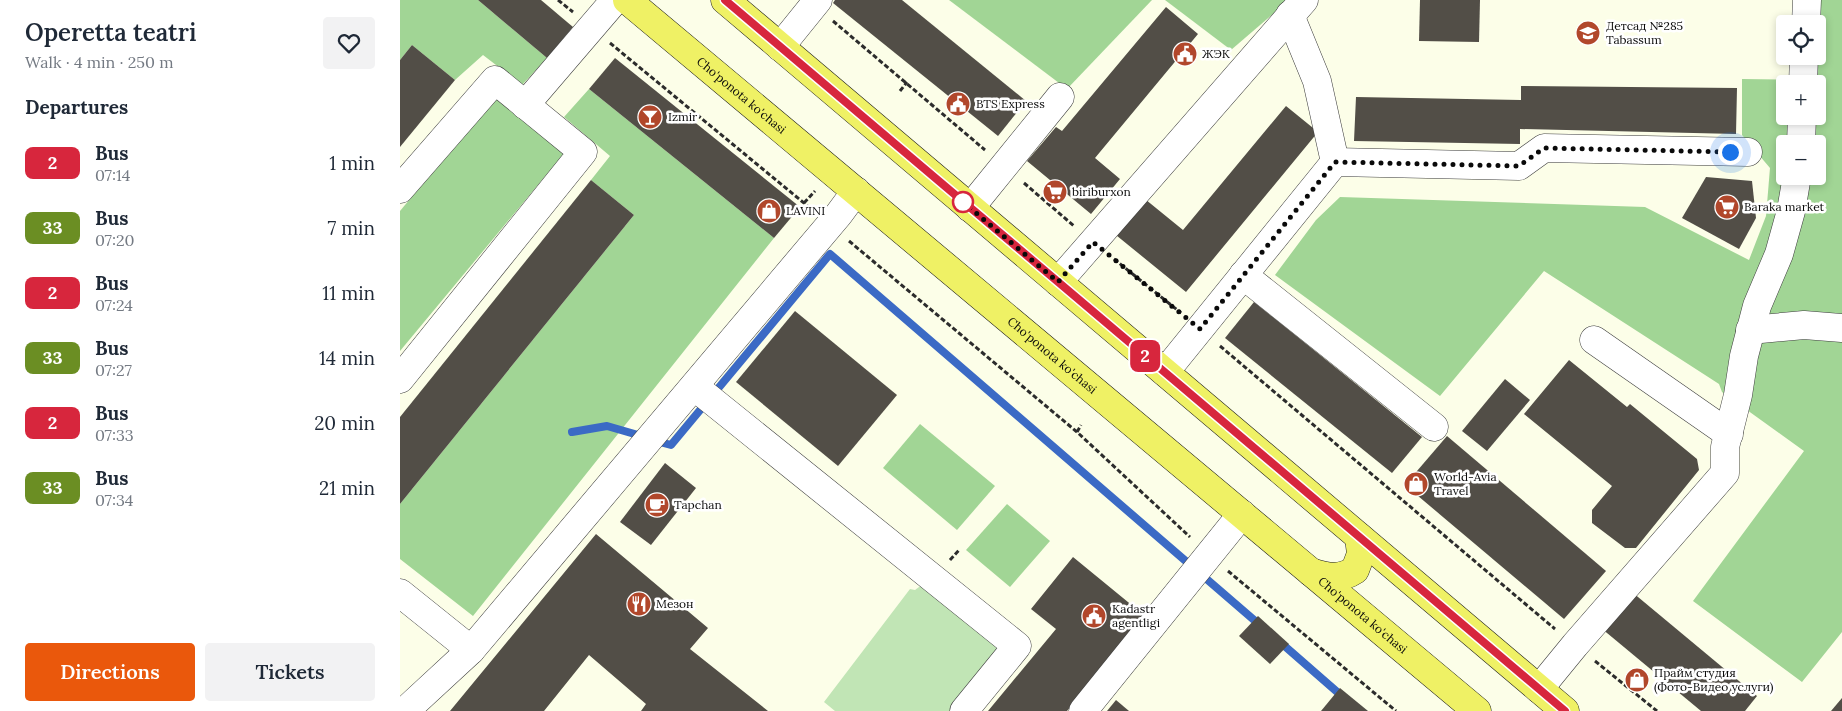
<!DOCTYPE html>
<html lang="en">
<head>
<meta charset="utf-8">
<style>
	:root { --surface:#fff; --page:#f2f2f3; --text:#1f2937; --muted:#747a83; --accent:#ea580c }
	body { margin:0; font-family:Lora,serif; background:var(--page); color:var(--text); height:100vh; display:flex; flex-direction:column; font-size:19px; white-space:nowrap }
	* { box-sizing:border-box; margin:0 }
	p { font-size:16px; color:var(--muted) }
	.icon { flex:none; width:28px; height:28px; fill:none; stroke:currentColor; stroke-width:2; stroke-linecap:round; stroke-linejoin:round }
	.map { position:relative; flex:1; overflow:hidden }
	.drawer { display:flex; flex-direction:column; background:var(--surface); width:400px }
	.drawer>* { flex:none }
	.badge { padding:0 10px; border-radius:8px; font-size:18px; line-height:32px }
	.fabs { position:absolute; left:1376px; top:15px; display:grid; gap:10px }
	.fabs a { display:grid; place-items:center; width:50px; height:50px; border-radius:5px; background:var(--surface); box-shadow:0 2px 8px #0003; font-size:25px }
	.you { position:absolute; width:25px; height:25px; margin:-12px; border:4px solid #fff; border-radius:50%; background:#1a73e8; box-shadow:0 0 0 8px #1a73e833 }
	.map>.badge { position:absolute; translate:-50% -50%; box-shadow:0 0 0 2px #fff }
	h2 { padding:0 25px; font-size:19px; line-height:45px }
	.round { display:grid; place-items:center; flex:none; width:52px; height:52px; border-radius:5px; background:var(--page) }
	.overview { display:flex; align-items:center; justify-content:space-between; height:85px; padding:0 25px }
	h1 { font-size:24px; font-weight:600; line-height:38px }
	.primary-button { display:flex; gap:10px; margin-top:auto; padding:10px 25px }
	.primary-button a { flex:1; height:58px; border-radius:5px; background:var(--accent); color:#fff; font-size:20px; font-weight:600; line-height:58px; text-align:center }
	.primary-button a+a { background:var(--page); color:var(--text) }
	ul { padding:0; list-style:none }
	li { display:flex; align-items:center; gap:15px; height:65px; padding:0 25px }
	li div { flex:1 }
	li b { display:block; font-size:19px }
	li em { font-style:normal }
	li .badge { min-width:55px; font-weight:700; text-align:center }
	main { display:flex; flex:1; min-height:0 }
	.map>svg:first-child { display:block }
	.green { fill:#c1e5b5 }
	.forest { fill:#a1d595; fill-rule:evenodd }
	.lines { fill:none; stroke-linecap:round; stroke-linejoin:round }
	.stream { stroke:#3b6ac5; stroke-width:8 }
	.building { fill:#524e47 }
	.minor-casing { stroke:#3d3d3d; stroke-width:29 }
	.major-casing { stroke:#1b1b1b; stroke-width:29 }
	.path { stroke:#2c2c2c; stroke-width:3; stroke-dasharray:5 2.5; stroke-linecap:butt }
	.minor { stroke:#fff; stroke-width:28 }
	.major { stroke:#eff165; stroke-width:28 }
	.line-casing { stroke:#fff; stroke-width:11 }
	.line { stroke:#d7263d; stroke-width:8 }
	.walk { stroke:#0a0a0a; stroke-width:5; stroke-dasharray:0 9 }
	.stop-dot { fill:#fff; stroke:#d7263d; stroke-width:2.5 }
	.labels { text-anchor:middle; stroke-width:5; stroke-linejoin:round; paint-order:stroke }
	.poi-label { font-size:12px; fill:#0a0a0a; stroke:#fff; text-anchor:start }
	.street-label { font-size:12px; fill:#0a0a0a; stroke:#fff }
</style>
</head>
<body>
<main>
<section class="drawer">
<div class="overview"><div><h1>Operetta teatri</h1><p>Walk · 4 min · 250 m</p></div><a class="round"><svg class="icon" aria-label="heart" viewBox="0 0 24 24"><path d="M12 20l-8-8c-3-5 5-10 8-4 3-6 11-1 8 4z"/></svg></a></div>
<h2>Departures</h2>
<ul>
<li><span class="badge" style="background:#d7263d;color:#fff">2</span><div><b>Bus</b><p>07:14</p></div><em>1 min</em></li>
<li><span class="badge" style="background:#6b8e23;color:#fff">33</span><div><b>Bus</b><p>07:20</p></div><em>7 min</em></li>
<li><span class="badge" style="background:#d7263d;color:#fff">2</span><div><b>Bus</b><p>07:24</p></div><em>11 min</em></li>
<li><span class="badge" style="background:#6b8e23;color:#fff">33</span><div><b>Bus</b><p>07:27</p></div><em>14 min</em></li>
<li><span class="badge" style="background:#d7263d;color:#fff">2</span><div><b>Bus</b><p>07:33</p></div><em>20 min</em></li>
<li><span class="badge" style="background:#6b8e23;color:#fff">33</span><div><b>Bus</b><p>07:34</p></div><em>21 min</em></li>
</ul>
<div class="primary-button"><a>Directions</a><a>Tickets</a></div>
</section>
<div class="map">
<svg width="1442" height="711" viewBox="0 0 1442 711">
	<rect width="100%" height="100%" fill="#fcfee8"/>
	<polygon class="green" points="523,584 601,646 550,711 435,711 424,702 510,589 515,590"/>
	<g class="forest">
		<polygon points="0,0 78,0 147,58 122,85 83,55 55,80 12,45 0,60"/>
		<polygon points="549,0 752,0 667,89"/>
		<polygon points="765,0 889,0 831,50"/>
		<path d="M1414 0H1442V632L1402 682 1293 601 1404 451 1322 392 1319 384 1144 271 1040 396 875 275 916 220 940 197 1245 207 1349 260 1366 216 1370 168 1342 135V79L1413 80C1418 52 1418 28 1414 0ZM1385 84H1418V116H1385ZM1385 144H1418V176H1385Z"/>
		<polygon points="189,89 374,238 73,616 0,559 0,504 234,215 191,180 210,156 164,117"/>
		<polygon points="98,93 167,150 0,351 0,211"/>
		<polygon points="520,424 595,486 557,530 483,468"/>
		<polygon points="607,504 650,541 610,587 566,550"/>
	</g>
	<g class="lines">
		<g class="stream">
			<polyline points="172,432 207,426 245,437"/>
			<polyline points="256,441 271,445 430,254 861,626"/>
			<polyline points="880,642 959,711"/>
		</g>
	</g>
	<g class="building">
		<polygon points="78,0 141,0 173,27 147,58"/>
		<polygon points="435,0 502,0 626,101 598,136 433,3"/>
		<polygon points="1020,0 1080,0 1079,42 1019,41"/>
		<polygon points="766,7 798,34 695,158 720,179 691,214 627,161 656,127 662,131"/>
		<polygon points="12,45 55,80 0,147 0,60"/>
		<polygon points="215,58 400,207 374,238 189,89"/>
		<polygon points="1121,86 1337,88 1336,134 1120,129 1120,144 954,141 956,97 1121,100"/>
		<polygon points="886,106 918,132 786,292 711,231 740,195 783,230"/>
		<polygon points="1306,177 1352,181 1356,218 1339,249 1282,218"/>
		<polygon points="191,180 234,215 0,504 0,417"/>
		<polygon points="854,302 1022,437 992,473 825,338"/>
		<polygon points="395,311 497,395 438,466 336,382"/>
		<polygon points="1169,360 1227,407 1230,404 1297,459 1299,470 1236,548 1225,548 1192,523 1192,510 1212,486 1124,414"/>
		<polygon points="1105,379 1130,400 1087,451 1062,431"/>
		<polygon points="1047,436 1206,571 1164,619 1005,485"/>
		<polygon points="265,463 296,488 251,545 220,522"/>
		<polygon points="196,534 308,628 290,649 368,711 241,711 246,704 189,655 144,711 50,711"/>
		<polygon points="673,557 745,616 667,711 588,711 656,629 631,609"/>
		<polygon points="1232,592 1357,696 1345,711 1301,711 1201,628"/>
		<polygon points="858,616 889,644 870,664 839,636"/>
		<polygon points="940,688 968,711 921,711"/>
		<polygon points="1442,698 1442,711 1431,711"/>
		<polygon points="716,700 729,711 707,711"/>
	</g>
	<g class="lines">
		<defs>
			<g id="minor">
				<polyline points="890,15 917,81 935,162"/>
				<polyline points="1406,24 1407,0"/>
				<polyline points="380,47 418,0"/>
				<polyline points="1403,84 1404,56"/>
				<polyline points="125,105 215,0"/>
				<polyline points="1401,144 1402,116"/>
				<polyline points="0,189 95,80 183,152 0,379"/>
				<polyline points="570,208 660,97"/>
				<polyline points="843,275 1034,427"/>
				<polyline points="658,282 904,0"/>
				<polyline points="1350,330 1404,325 1442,328"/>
				<polyline points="1194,340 1329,434"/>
				<polyline points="765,372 935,162 1119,166 1144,148 1348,152"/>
				<polyline points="295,387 617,646 564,711"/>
				<polyline points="0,593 71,650"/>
				<polyline points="1139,689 1175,645 1325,473 1325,447 1338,395 1344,356 1357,306 1379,254 1391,211 1397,176"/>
				<polyline points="5,711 71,650 439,214 456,191"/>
				<polyline points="683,711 842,514"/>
			</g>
			<g id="major">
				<path id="s1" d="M227 0 1077 711"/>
				<polyline points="325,0 1165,711"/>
				<path d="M911 572C927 577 940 580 955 570L961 554 959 537"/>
			</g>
		</defs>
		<use href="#minor" class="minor-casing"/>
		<use href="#major" class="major-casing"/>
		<g class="path">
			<polyline points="158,0 173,12"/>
			<polyline points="433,21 585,150"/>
			<polyline points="210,43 410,208"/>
			<polyline points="500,91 507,82"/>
			<polyline points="624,183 674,226"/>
			<polyline points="404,203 415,191"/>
			<polyline points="449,241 677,432 790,537"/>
			<polyline points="714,259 781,313"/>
			<polyline points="820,346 1155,629"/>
			<polyline points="677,432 681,425"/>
			<polyline points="550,560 560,549"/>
			<polyline points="828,571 996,711"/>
			<polyline points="1195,661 1257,711"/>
		</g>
		<use href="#minor" class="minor"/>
		<use href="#major" class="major"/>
	</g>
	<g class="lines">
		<defs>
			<polyline id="line" points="325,0 1165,711"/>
		</defs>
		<use href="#line" class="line-casing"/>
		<use href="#line" class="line"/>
		<polyline class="walk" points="563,202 658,282 693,242 800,329 935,162 1119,166 1144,148 1330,152"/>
	</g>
	<defs>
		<symbol id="school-disc" viewBox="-11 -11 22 22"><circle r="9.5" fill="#b1472b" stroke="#fff"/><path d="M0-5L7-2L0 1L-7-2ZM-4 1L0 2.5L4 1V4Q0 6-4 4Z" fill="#fff"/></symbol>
		<symbol id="civic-disc" viewBox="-11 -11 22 22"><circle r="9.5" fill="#b1472b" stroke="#fff"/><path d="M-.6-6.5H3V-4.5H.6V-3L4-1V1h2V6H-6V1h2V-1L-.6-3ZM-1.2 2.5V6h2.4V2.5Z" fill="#fff"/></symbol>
		<symbol id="bar-disc" viewBox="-11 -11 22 22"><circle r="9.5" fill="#b1472b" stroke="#fff"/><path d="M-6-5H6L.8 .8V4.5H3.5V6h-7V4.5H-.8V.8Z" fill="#fff"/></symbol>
		<symbol id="supermarket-disc" viewBox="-11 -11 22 22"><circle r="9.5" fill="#b1472b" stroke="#fff"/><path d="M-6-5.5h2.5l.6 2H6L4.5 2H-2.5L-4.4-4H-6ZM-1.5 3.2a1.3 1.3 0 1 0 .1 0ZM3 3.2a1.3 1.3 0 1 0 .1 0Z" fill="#fff"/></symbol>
		<symbol id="shop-disc" viewBox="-11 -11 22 22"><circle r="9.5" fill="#b1472b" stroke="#fff"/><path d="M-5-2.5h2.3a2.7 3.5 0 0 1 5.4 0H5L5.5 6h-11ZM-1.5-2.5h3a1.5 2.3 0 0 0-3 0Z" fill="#fff"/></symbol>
		<symbol id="cafe-disc" viewBox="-11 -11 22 22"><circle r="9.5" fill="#b1472b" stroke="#fff"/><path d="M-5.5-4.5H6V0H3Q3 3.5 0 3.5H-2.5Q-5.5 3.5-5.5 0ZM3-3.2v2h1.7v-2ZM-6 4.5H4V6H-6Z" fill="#fff"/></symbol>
		<symbol id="restaurant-disc" viewBox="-11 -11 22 22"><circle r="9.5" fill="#b1472b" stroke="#fff"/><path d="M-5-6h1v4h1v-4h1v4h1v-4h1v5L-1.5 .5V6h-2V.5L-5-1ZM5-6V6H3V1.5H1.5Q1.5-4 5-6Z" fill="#fff"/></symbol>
	</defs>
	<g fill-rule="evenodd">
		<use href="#school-disc" x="1174" y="19" width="28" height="28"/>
		<use href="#civic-disc" x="771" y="40" width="28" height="28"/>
		<use href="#civic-disc" x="544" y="90" width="28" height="28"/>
		<use href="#bar-disc" x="236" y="103" width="28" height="28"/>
		<use href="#supermarket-disc" x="641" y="178" width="28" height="28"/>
		<use href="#supermarket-disc" x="1313" y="193" width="28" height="28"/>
		<use href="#shop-disc" x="355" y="197" width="28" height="28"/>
		<use href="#shop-disc" x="1002" y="470" width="28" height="28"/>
		<use href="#cafe-disc" x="243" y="491" width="28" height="28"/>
		<use href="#restaurant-disc" x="225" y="590" width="28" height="28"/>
		<use href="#civic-disc" x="680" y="602" width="28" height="28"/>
		<use href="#shop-disc" x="1223" y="666" width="28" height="28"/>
	</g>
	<circle class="stop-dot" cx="563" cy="202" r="10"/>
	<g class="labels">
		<g class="poi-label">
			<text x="1206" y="30">Детсад №285<tspan x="1206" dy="14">Tabassum</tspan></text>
			<text x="802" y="58">ЖЭК</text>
			<text x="576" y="108">BTS Express</text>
			<text x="268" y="121">Izmir</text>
			<text x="672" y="196">biriburxon</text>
			<text x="1344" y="211">Baraka market</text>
			<text x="386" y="215">LAVINI</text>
			<text x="1034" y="481">World-Avia<tspan x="1034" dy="14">Travel</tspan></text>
			<text x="274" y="509">Tapchan</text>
			<text x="256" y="608">Мезон</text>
			<text x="712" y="613">Kadastr<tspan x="712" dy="14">agentligi</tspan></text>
			<text x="1254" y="677">Прайм студия<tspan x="1254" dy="14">(Фото-Видео услуги)</tspan></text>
		</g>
		<g class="street-label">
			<text dy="4" stroke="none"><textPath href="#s1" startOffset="149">Cho'ponota ko'chasi</textPath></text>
			<text dy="4" stroke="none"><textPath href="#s1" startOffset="554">Cho'ponota ko'chasi</textPath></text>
			<text dy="4" stroke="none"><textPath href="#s1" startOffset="959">Cho'ponota ko'chasi</textPath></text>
		</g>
	</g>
</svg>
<div class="fabs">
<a><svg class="icon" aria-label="locate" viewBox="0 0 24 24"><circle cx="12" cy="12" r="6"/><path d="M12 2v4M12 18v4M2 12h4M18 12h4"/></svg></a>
<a>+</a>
<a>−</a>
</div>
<div class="you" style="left:1330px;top:152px"></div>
<b class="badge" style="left:745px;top:356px;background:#d7263d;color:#fff">2</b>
</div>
</main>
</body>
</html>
